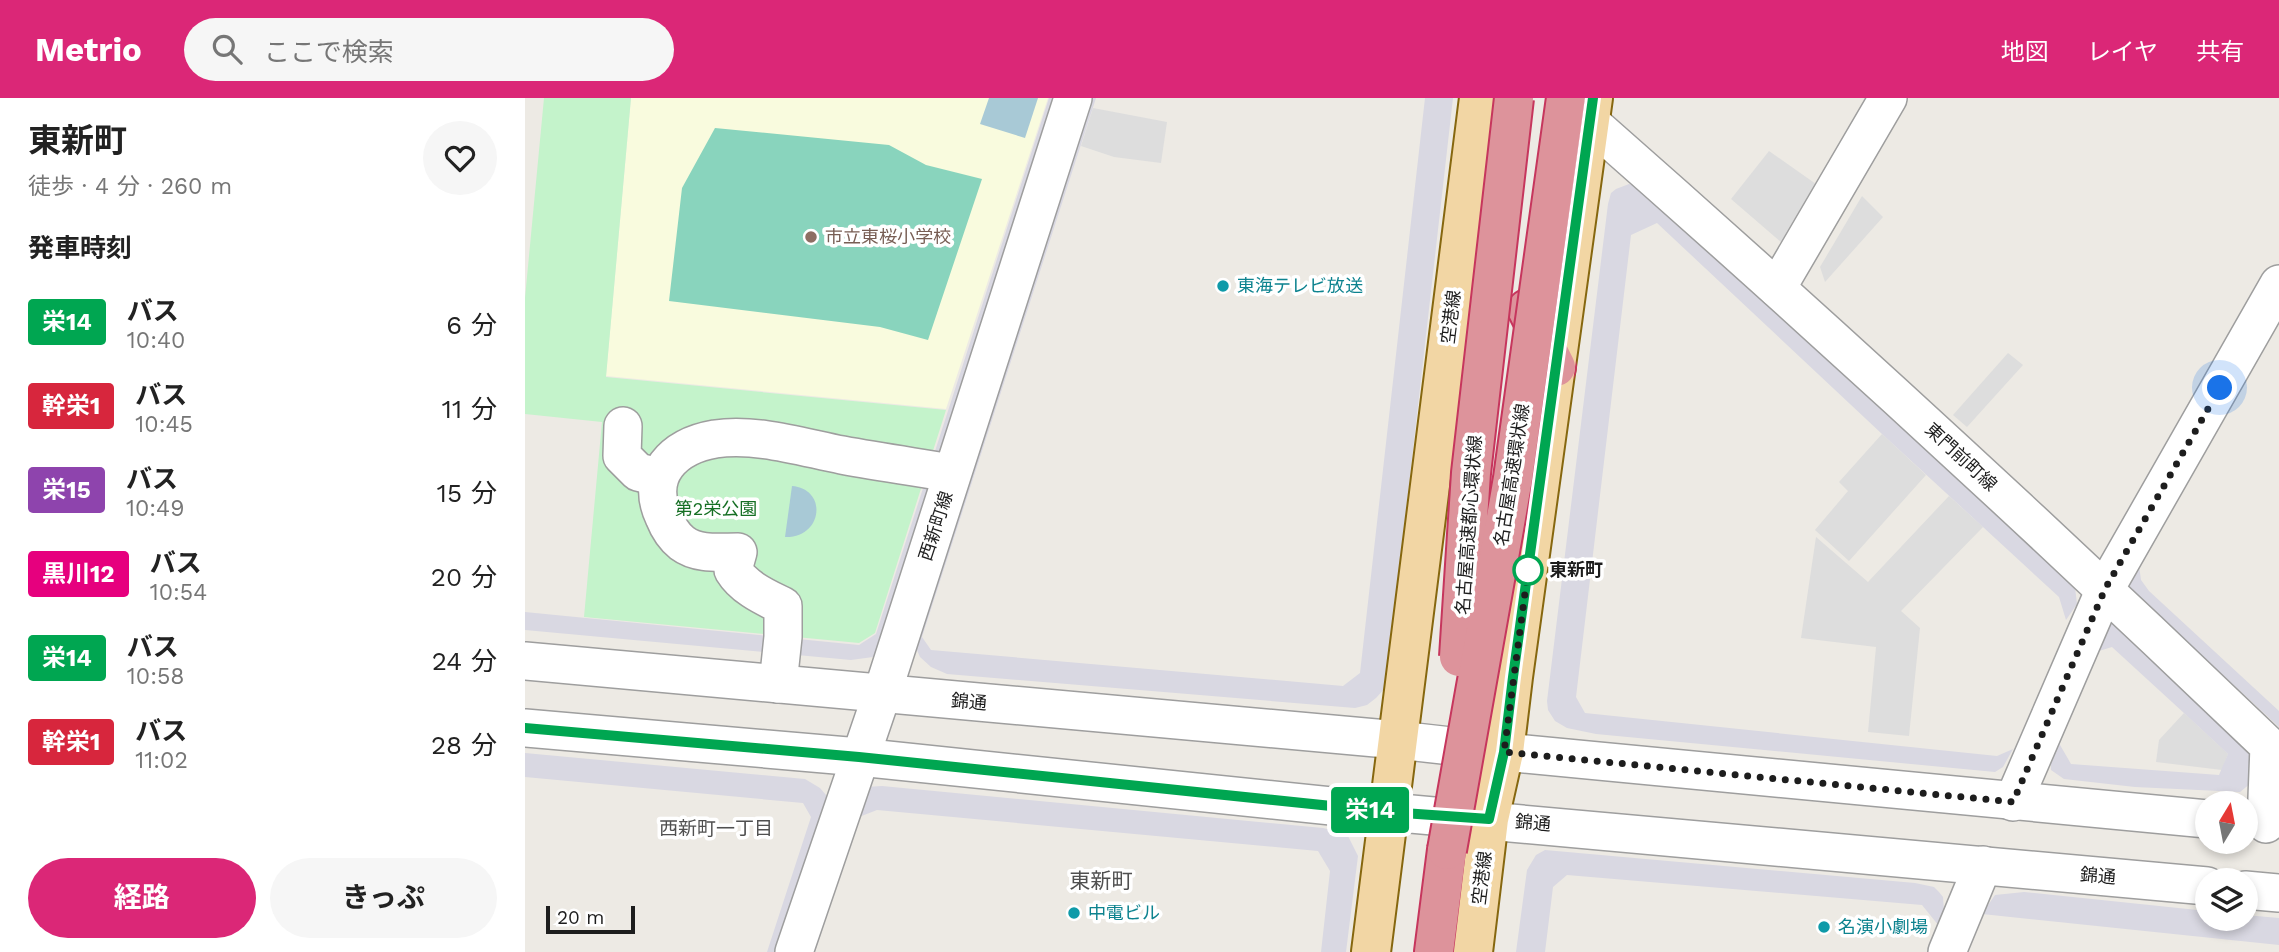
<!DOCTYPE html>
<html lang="ja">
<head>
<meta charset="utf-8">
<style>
	:root { --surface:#fff; --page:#f6f6f6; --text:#222; --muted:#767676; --accent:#db2777 }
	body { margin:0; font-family:"Work Sans","Noto Sans JP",sans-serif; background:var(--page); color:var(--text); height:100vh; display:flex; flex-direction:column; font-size:26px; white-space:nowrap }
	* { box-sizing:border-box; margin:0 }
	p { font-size:23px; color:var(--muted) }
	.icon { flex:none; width:38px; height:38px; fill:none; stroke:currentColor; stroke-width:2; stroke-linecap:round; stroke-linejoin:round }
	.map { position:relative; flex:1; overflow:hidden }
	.drawer { display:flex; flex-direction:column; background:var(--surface); width:525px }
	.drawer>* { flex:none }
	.badge { padding:0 14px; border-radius:5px; font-size:24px; line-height:46px }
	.needle { width:46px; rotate:10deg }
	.buttons { position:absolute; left:1670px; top:693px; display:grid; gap:14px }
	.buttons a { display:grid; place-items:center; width:63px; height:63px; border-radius:50%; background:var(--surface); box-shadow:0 4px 10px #0003; font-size:35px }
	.scale { position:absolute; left:21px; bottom:18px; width:89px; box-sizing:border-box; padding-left:7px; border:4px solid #1d1d1d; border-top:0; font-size:19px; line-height:24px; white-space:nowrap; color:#1d1d1d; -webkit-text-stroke:5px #fff; paint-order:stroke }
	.you { position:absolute; width:35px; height:35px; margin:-18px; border:5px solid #fff; border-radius:50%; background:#1a73e8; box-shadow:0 0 0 10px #1a73e833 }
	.map>.badge { position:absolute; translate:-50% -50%; box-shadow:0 0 0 4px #fff }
	h2 { padding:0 28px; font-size:26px; line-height:63px }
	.round { display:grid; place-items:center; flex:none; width:74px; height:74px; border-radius:37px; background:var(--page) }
	.head { display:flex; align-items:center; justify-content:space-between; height:119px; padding:0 28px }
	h1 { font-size:33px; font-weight:700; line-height:52px }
	.action { display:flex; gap:14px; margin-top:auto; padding:14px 28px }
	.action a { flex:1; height:80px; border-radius:42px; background:var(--accent); color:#fff; font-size:28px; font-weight:700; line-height:80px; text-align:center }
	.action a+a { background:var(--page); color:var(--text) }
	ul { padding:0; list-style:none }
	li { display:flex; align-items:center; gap:21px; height:84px; padding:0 28px }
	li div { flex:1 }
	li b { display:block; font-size:26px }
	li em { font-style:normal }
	li .badge { min-width:77px; font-weight:700; text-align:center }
	header { display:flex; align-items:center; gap:42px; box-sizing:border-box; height:98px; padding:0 35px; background:var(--accent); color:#fff }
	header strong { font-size:33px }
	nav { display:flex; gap:38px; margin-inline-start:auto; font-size:24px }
	.search { width:490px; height:63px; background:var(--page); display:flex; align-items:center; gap:18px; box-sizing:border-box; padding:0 24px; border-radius:38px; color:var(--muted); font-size:26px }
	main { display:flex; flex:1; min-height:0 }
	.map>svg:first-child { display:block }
	.education { fill:#f9fbde }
	.park { fill:#c4f3cb }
	.pitch { fill:#89d4bd }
	.parking { fill:#ddd }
	.plaza { fill:#d9d8e2 }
	.water { fill:#a8c9d6 }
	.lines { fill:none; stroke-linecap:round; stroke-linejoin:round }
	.minor-casing { stroke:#9e9e9e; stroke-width:40 }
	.major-casing { stroke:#86670f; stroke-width:42 }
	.highway-casing { stroke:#c6365d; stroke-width:42 }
	.minor { stroke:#fff; stroke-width:37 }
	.major { stroke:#f2d6a4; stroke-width:38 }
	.highway { stroke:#dd939b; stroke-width:38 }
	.highway-bridge-casing { stroke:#c6365d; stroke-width:42; stroke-linecap:butt }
	.highway-bridge { stroke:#dd939b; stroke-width:38 }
	.line-casing { stroke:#fff; stroke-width:16 }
	.line { stroke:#00a651; stroke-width:10 }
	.walk { stroke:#1d1d1d; stroke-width:7; stroke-dasharray:0 12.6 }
	.education-dot { fill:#8d6e63; stroke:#fff; stroke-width:2.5 }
	.culture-dot { fill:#0f9aa8; stroke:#fff; stroke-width:2.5 }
	.stop-dot { fill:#fff; stroke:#00a651; stroke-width:3.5 }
	.labels { text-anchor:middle; stroke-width:7; stroke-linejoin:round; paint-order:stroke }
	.education-label { font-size:18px; fill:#785e54; stroke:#fff; text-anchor:start }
	.culture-label { font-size:18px; fill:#0d838f; stroke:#fff; text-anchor:start }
	.street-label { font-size:18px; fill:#1d1d1d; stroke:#fff }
	.park-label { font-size:18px; fill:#166f24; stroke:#fff }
	.stop-label { font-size:18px; font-weight:bold; fill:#1d1d1d; stroke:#fff; text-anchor:start }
	.neighbourhood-label { font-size:19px; fill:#505050; stroke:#fff }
	.quarter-label { font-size:21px; fill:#505050; stroke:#fff }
</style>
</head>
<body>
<header>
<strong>Metrio</strong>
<div class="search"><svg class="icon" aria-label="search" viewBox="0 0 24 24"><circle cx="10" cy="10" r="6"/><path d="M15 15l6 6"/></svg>ここで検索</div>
<nav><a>地図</a><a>レイヤ</a><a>共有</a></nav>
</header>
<main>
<section class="drawer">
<div class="head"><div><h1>東新町</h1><p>徒歩 · 4 分 · 260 m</p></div><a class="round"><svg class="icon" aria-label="heart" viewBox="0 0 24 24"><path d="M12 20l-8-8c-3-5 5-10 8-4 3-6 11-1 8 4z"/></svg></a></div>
<h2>発車時刻</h2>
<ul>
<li><span class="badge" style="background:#00a651;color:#fff">栄14</span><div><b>バス</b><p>10:40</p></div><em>6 分</em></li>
<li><span class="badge" style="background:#d7263d;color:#fff">幹栄1</span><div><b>バス</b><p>10:45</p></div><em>11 分</em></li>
<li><span class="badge" style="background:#8e44ad;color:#fff">栄15</span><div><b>バス</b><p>10:49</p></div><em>15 分</em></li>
<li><span class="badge" style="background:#e6007e;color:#fff">黒川12</span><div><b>バス</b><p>10:54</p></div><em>20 分</em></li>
<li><span class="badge" style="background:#00a651;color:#fff">栄14</span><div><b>バス</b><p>10:58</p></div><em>24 分</em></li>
<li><span class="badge" style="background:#d7263d;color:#fff">幹栄1</span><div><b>バス</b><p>11:02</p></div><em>28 分</em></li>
</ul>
<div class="action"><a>経路</a><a>きっぷ</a></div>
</section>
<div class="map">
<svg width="1754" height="854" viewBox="0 0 1754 854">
	<rect width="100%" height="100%" fill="#edeae4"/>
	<polygon class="education" points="106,0 523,0 421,311 81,278"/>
	<polygon class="park" points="19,0 106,0 81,279 421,312 350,535 334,545 59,519 77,324 0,316 0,200"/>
	<polygon class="pitch" points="190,30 364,47 401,67 457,81 403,242 355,229 144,203 157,90"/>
	<g class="parking">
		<polygon points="568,10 642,24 636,65 589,59 556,48"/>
		<polygon points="1244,53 1298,91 1257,145 1206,101"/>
		<polygon points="1337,98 1358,119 1300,184 1295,169"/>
		<polygon points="1483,255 1498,267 1442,329 1428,317"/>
		<polygon points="1357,336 1401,377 1324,463 1290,432 1323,393 1314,384"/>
		<polygon points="1424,398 1458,429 1376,513 1395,530 1384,638 1343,634 1351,549 1276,540 1291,439 1343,484"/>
		<polygon points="1659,615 1703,656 1697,672 1631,664 1634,642"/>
	</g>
	<g class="plaza">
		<polygon points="524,0 534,0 355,548 348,559 326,562 0,532 0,514 334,547 351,536"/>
		<polygon points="560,0 571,0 397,539 406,552 818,588 835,575 900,0 928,0 861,589 851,600 842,607 830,610 422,576 406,569 395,559 388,543"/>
		<polygon points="1104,86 1116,89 1125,96 1550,489 1552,506 1541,522 1534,499 1357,336 1132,125 1106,137 1051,599 1060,615 1472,658 1488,651 1478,669 1470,674 1071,636 1042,630 1030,623 1023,612 1022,603 1083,106 1086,95 1091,91"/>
		<polygon points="1613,460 1616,482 1624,493 1754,613 1754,629 1607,493 1604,488 1607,471"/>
		<polygon points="1589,524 1732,661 1726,685 1715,694 1610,689 1539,681 1526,672 1525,655 1531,640 1546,666 1694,677 1703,656 1659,615 1587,549 1564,556 1584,526"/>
		<polygon points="0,655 280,681 295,690 301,697 303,704 258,854 242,854 286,719 278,705 0,679"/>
		<polygon points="357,688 798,730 815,734 823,738 833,758 821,854 796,854 805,773 793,753 352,712 334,719 290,854 279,854 341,689"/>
		<polygon points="1020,752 1390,785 1409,789 1414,794 1418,799 1419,813 1414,828 1397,807 1042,777 1028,789 1020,854 991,854 1002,772 1011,757"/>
		<polygon points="1499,794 1682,813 1682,821 1720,821 1720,817 1754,820 1754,847 1457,816 1470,797"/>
	</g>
	<g class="water">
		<polygon points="464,0 513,0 500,40 455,26"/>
		<path d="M267 388C303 391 298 440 260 439Z"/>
	</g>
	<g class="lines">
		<defs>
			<g id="minor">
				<path d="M1065 24C1296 227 1522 435 1744 648L1741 726"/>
				<polyline points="1252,190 1363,0"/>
				<polyline points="98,328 97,358 113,374 133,379"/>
				<polyline points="0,563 873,642 979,654 1682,721"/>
				<path d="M253 586 258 539V508C240 499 219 490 208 472L213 454C194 454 173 457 157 445 148 438 143 429 139 419 119 377 149 348 190 341 232 335 276 349 317 357 354 364 391 369 427 375"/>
				<polyline points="0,630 334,659 864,714 1682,788"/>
				<polyline points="1488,704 1580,491 1754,186"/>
				<polyline points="1720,792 1754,795"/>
				<polyline points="269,854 357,596 548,0"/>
				<polyline points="1422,854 1458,767"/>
			</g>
			<g id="major">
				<polyline points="846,854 954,0"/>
				<polyline points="948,854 964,721 979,654 988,579 1068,0"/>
			</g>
			<g id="highway">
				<polyline points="1002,211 1031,269"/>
				<polyline points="909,854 922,752"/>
			</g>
		</defs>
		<use href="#minor" class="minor-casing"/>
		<use href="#major" class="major-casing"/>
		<use href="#highway" class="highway-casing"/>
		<use href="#minor" class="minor"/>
		<use href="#major" class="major"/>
		<use href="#highway" class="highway"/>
		<defs>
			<g id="highway-bridge">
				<polyline points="934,559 946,375 989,0"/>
				<polyline points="922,752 988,380 1041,0"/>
			</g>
		</defs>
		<use href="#highway-bridge" class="highway-bridge-casing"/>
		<use href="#highway-bridge" class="highway-bridge"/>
	</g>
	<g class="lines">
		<defs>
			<polyline id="line" points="0,630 334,659 864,714 964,721 979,654 988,579 1068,0"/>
		</defs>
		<use href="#line" class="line-casing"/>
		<use href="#line" class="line"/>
		<polyline class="walk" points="1003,472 979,654 1488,704 1580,491 1695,290"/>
	</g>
	<circle class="education-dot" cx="286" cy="139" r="7"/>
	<g class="culture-dot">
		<circle cx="698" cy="188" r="7"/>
		<circle cx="549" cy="815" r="7"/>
		<circle cx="1299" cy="829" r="7"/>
	</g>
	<circle class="stop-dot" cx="1003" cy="472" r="14"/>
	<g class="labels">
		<g class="education-label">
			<text x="300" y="145">市立東桜小学校</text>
		</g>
		<g class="culture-label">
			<text x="712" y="194">東海テレビ放送</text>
			<text x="563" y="821">中電ビル</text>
			<text x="1313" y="835">名演小劇場</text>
		</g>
		<g class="street-label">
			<text transform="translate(926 219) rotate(-83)" y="6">空港線</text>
			<text transform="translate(1436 359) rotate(43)" y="6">東門前町線</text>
			<text transform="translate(987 377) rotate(-81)" y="6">名古屋高速環状線</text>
			<text transform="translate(944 427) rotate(-86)" y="6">名古屋高速都心環状線</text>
			<text transform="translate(411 428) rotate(-72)" y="6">西新町線</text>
			<text transform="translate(444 604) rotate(5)" y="6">錦通</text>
			<text transform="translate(1008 725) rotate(5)" y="6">錦通</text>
			<text transform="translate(1573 778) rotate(5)" y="6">錦通</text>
			<text transform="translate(957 780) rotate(-83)" y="6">空港線</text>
		</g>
		<g class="park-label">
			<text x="191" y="417">第2栄公園</text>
		</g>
		<g class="stop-label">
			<text x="1024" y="478">東新町</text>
		</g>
		<g class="neighbourhood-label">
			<text x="191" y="737">西新町一丁目</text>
		</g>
		<g class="quarter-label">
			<text x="576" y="790">東新町</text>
		</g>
	</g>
</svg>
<div class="buttons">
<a><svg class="needle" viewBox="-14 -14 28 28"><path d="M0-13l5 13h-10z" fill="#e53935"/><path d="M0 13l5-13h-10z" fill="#767676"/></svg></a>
<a><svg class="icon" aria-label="layers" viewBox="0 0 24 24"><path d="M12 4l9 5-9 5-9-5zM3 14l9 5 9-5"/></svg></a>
</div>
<div class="scale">20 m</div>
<div class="you" style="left:1695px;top:290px"></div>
<b class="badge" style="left:845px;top:712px;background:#00a651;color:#fff">栄14</b>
</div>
</main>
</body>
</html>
